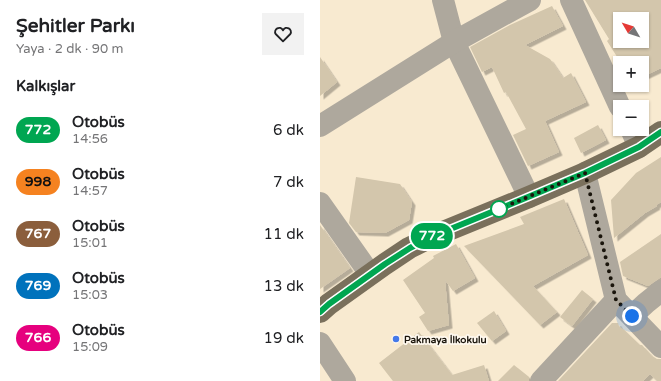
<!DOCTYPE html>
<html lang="tr">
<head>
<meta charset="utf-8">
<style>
	:root { --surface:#fff; --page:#f2f2f2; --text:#202124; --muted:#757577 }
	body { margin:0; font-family:"Varela Round",sans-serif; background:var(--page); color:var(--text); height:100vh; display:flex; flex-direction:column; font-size:15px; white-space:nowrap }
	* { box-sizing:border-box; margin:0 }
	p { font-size:13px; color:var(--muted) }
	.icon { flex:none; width:22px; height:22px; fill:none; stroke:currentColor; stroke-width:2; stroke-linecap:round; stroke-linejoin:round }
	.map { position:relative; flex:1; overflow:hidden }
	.panel { display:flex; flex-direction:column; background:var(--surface); width:320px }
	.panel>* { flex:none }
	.badge { padding:0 8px; border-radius:13px; font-size:14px; line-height:26px }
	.needle { width:26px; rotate:309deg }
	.buttons { position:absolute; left:293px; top:12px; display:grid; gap:8px }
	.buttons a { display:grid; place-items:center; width:36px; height:36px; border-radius:0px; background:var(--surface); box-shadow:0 1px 3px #0004; font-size:20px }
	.you { position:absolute; width:20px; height:20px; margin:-10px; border:3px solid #fff; border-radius:50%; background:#1a73e8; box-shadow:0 0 0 6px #1a73e833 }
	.map>.badge { position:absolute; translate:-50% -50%; box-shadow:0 0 0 2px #fff }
	h2 { padding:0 16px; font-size:15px; line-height:36px }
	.round { display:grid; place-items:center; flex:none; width:42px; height:42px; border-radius:0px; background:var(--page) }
	.summary { display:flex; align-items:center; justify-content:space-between; height:68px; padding:0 16px }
	h1 { font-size:19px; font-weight:700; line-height:30px }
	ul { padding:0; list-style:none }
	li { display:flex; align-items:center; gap:12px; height:52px; padding:0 16px }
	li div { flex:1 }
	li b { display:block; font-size:15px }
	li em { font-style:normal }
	li .badge { min-width:44px; font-weight:700; text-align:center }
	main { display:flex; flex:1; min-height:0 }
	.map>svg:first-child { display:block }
	.building { fill:#d3c6ac; fill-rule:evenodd; filter:url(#shadow) }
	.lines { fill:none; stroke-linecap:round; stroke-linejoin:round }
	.minor { stroke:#aea89d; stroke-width:22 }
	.major { stroke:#7a705c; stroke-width:22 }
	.line-casing { stroke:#fff; stroke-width:9 }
	.line { stroke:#00a651; stroke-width:6 }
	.walk { stroke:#1a150c; stroke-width:4; stroke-dasharray:0 7.2 }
	.stop-dot { fill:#fff; stroke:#00a651; stroke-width:2 }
	.poi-dot { fill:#4479ea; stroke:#fef8ee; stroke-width:1.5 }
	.labels { text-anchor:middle; stroke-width:3.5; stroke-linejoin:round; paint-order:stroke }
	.poi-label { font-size:10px; font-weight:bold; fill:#1a150c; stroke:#fef8ee; text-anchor:start }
</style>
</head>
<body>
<main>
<section class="panel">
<div class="summary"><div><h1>Şehitler Parkı</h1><p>Yaya · 2 dk · 90 m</p></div><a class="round"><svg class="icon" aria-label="heart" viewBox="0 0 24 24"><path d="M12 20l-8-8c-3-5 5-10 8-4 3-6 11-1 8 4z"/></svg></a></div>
<h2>Kalkışlar</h2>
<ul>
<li><span class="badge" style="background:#00a651;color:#fff">772</span><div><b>Otobüs</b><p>14:56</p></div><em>6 dk</em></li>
<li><span class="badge" style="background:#f58220;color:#111">998</span><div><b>Otobüs</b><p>14:57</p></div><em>7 dk</em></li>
<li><span class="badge" style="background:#8b5e3c;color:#fff">767</span><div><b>Otobüs</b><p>15:01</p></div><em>11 dk</em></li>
<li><span class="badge" style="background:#0072bc;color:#fff">769</span><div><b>Otobüs</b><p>15:03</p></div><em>13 dk</em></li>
<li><span class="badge" style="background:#e6007e;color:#fff">766</span><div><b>Otobüs</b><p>15:09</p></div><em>19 dk</em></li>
</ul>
</section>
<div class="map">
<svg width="341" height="381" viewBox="0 0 341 381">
	<defs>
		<filter id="shadow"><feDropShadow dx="3.5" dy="3.5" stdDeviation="0" flood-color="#0004"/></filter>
	</defs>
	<rect width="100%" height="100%" fill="#f8ead0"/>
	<g class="building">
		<path d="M265 0H341V68L322 77V63H301L287 41 289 39ZM300 19H322V41H300Z"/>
		<polygon points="232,6 243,26 205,45 230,59 243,78 251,73 266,102 225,121 239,152 208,166 193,135 206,129 186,92 184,93 172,67 162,72 150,47 190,25"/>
		<polygon points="0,57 17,82 0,96"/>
		<polygon points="278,125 286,140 261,153 254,138"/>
		<polygon points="341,157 341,202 336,205 337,206 325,213 294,238 291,200 316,173"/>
		<polygon points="36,177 80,184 92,202 89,220 65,233 36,232 29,223"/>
		<polygon points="244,199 268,255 213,286 237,312 220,325 144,246 204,224 200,217"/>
		<polygon points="0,225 30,268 0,289"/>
		<polygon points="341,234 341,277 328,286 303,276 300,262"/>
		<polygon points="136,244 155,278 133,291 125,280 129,325 108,331 99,317 105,313 83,280 114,258 113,256"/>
		<polygon points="262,290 273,299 252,326 240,317"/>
		<polygon points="174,311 186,331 172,341 157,323"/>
		<polygon points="292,323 298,323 300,329 300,326 320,345 322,345 332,356 337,359 341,359 341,381 337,381 330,374 323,381 238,381"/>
		<polygon points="99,332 132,375 164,365 169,381 73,381 59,363"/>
		<polygon points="194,365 209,377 209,381 178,381"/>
	</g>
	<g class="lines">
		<g class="minor">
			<polyline points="123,0 134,42 209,197"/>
			<polyline points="251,0 300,107"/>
			<polyline points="0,126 134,42 210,0"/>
			<polyline points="311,129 319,147"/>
			<polyline points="265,173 296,300 341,347"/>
			<polyline points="0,203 50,274"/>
			<polyline points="312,316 326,303 341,291"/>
			<polyline points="0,343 25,381"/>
			<polyline points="221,381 296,300"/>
		</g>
		<polyline class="major" points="0,312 9,304 65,264 89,248 111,237 209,197 265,173 319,147 341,132"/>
	</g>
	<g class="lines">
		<defs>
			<polyline id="line" points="0,312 9,304 65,264 90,248 111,237 208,197 265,173 319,147 341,132"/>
		</defs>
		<use href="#line" class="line-casing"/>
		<use href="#line" class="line"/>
		<polyline class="walk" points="179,209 265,173 296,300 312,316"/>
	</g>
	<circle class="stop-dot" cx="179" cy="209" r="8"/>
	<circle class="poi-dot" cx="76" cy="339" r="4"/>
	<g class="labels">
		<g class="poi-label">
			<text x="84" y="343">Pakmaya İlkokulu</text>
		</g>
	</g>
</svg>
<div class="buttons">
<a><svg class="needle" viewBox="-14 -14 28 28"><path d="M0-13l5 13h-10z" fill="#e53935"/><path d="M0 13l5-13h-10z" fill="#757577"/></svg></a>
<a>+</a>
<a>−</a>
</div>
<div class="you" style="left:312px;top:316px"></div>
<b class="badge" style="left:112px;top:236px;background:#00a651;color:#fff">772</b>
</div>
</main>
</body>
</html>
